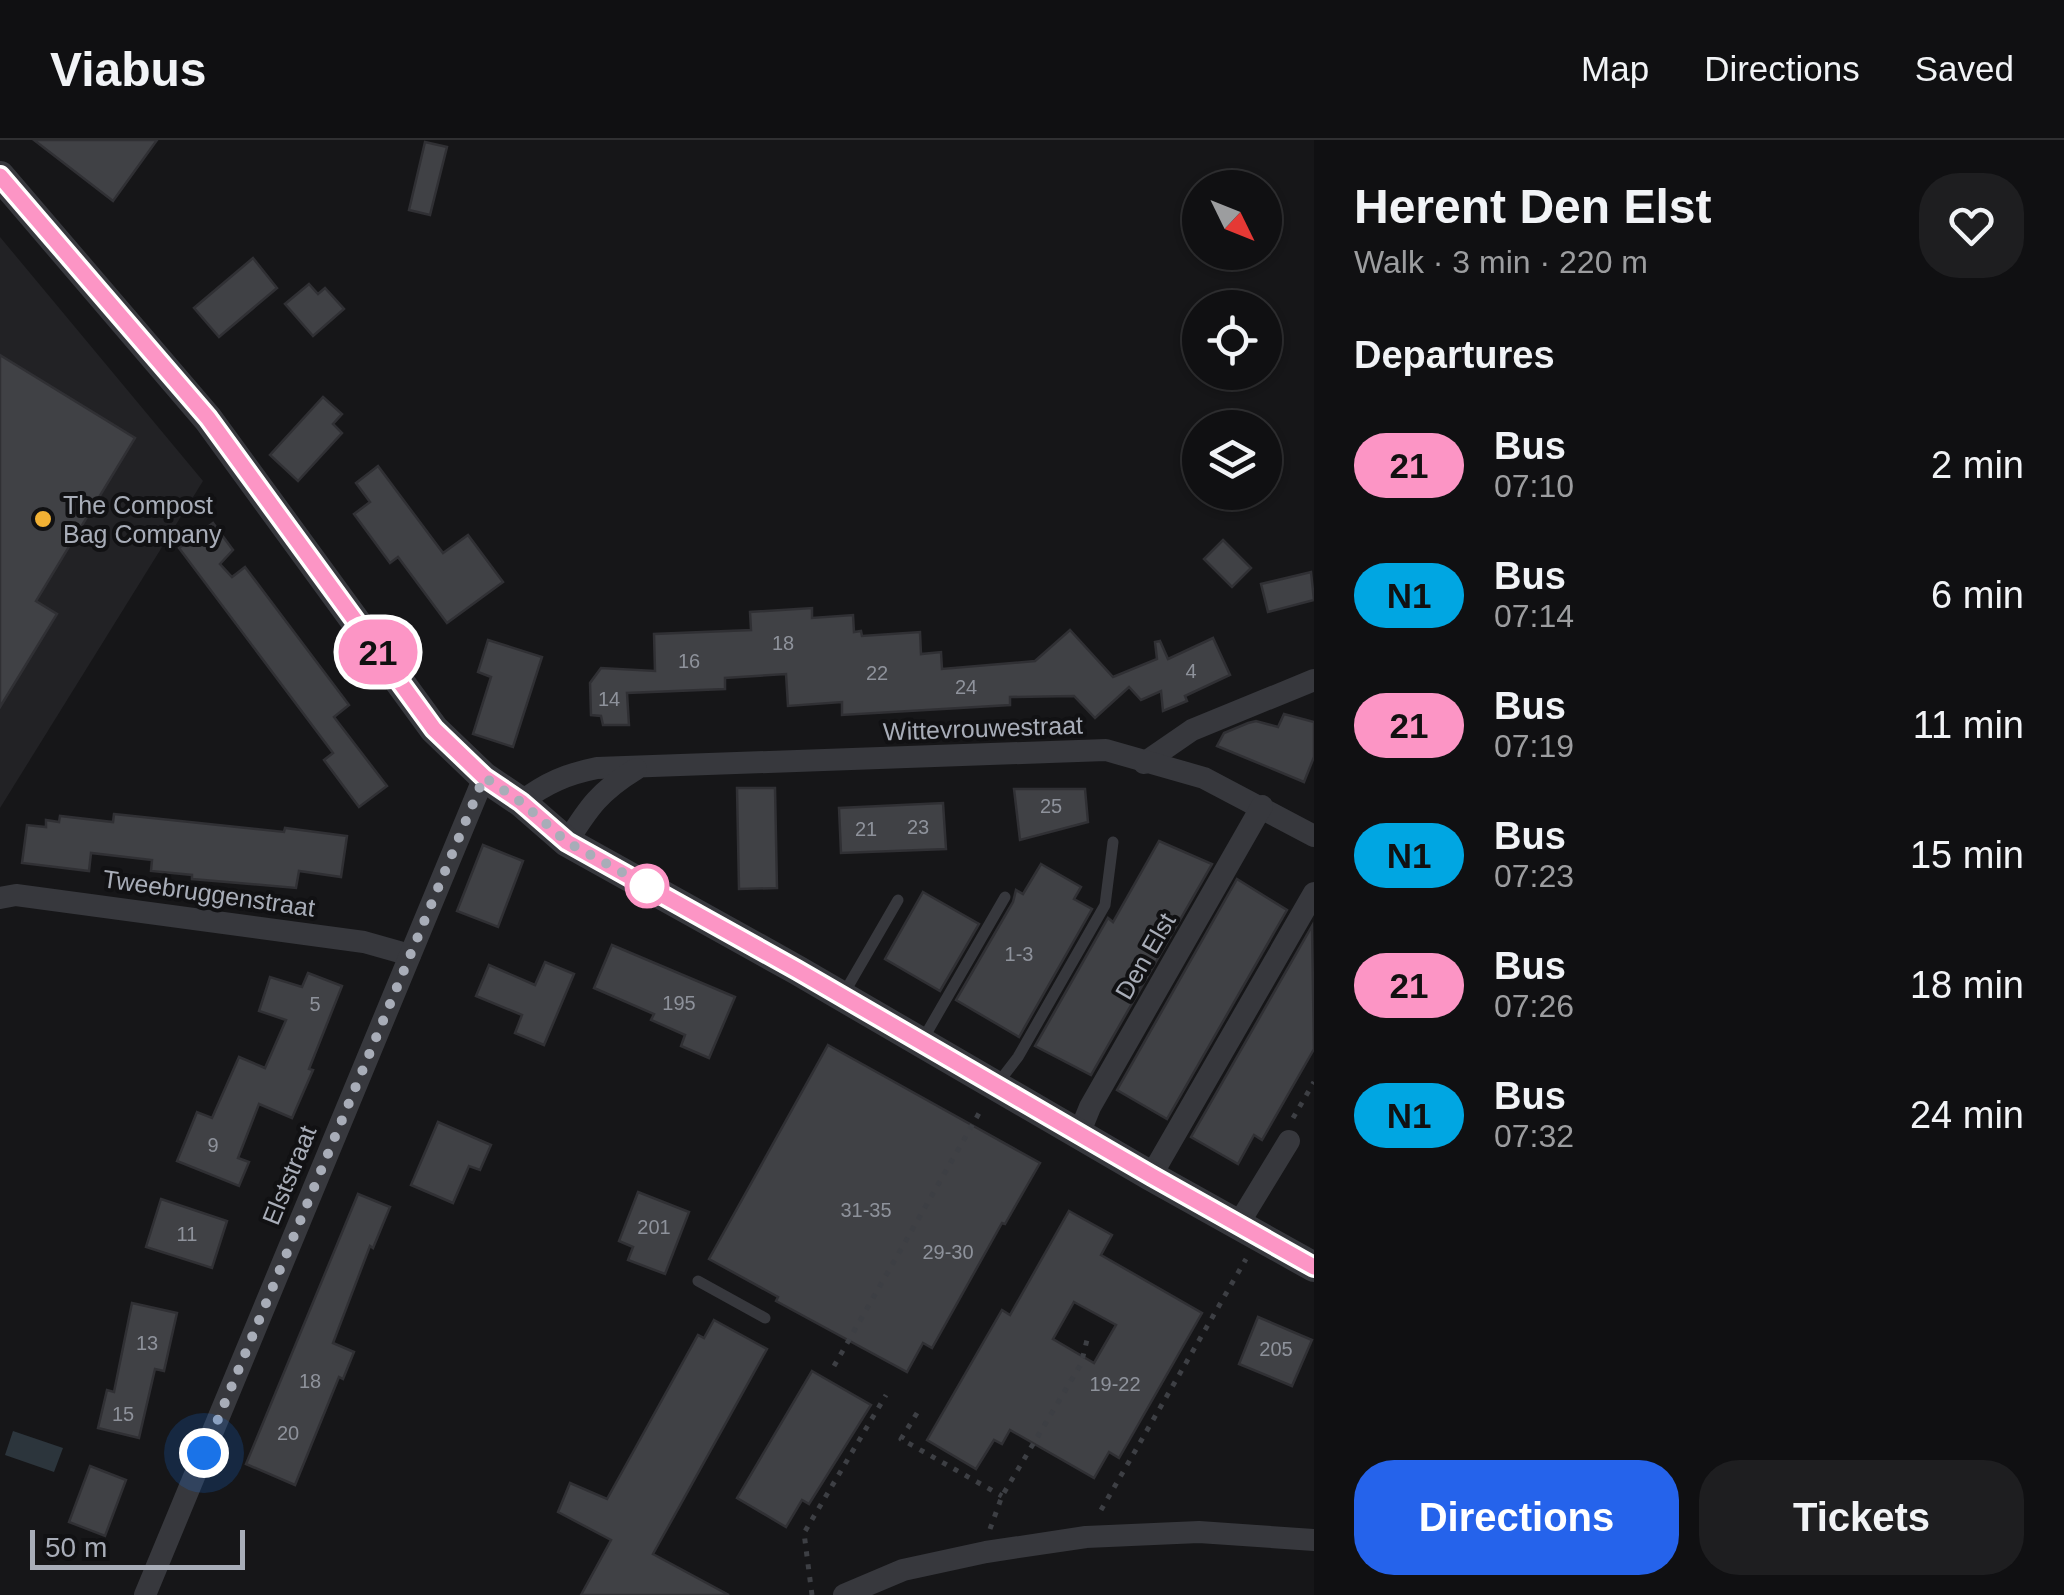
<!DOCTYPE html>
<html lang="en">
<head>
<meta charset="utf-8">
<style>
	:root { --surface:#101012; --page:#1e1e20; --text:#f1f3f6; --muted:#9c9d9f; --line:#303032; --accent:#2563eb }
	body { margin:0; font-family:Helvetica,sans-serif; background:var(--page); color:var(--text); height:100vh; display:flex; flex-direction:column; font-size:38px; white-space:nowrap }
	* { box-sizing:border-box; margin:0 }
	p { font-size:32px; color:var(--muted) }
	.icon { flex:none; width:55px; height:55px; fill:none; stroke:currentColor; stroke-width:2; stroke-linecap:round; stroke-linejoin:round }
	.map { position:relative; flex:1; overflow:hidden }
	.drawer { display:flex; flex-direction:column; background:var(--surface); width:750px }
	.drawer>* { flex:none }
	.badge { padding:0 20px; border-radius:32px; font-size:35px; line-height:65px }
	.needle { width:65px; rotate:133deg }
	.controls { position:absolute; left:1182px; top:30px; display:grid; gap:20px }
	.controls a { display:grid; place-items:center; width:100px; height:100px; border-radius:50%; background:var(--surface); box-shadow:0 2px 8px #0004,0 0 0 2px var(--line); font-size:50px }
	.scale { position:absolute; left:30px; bottom:25px; width:215px; box-sizing:border-box; padding-left:10px; border:5px solid #a8adb8; border-top:0; font-size:28px; line-height:35px; white-space:nowrap; color:#a8adb8; -webkit-text-stroke:8px #111113; paint-order:stroke }
	.you { position:absolute; width:50px; height:50px; margin:-25px; border:8px solid #fff; border-radius:50%; background:#1a73e8; box-shadow:0 0 0 15px #1a73e833 }
	.map>.badge { position:absolute; translate:-50% -50%; box-shadow:0 0 0 5px #fff }
	h2 { padding:0 40px; font-size:38px; line-height:90px }
	.round { display:grid; place-items:center; flex:none; width:105px; height:105px; border-radius:40px; background:var(--page) }
	.summary { display:flex; align-items:center; justify-content:space-between; height:170px; padding:0 40px }
	h1 { font-size:48px; font-weight:800; line-height:75px }
	.action { display:flex; gap:20px; margin-top:auto; padding:20px 40px }
	.action a { flex:1; height:115px; border-radius:40px; background:var(--accent); color:#fff; font-size:40px; font-weight:800; line-height:115px; text-align:center }
	.action a+a { background:var(--page); color:var(--text) }
	ul { padding:0; list-style:none }
	li { display:flex; align-items:center; gap:30px; height:130px; padding:0 40px }
	li div { flex:1 }
	li b { display:block; font-size:38px }
	li em { font-style:normal }
	li .badge { min-width:110px; font-weight:700; text-align:center }
	header { display:flex; align-items:center; gap:60px; box-sizing:border-box; height:140px; padding:0 50px; background:var(--surface); border-bottom:2px solid var(--line) }
	header strong { font-size:48px }
	nav { display:flex; gap:55px; margin-inline-start:auto; font-size:35px }
	main { display:flex; flex:1; min-height:0 }
	.map>svg:first-child { display:block }
	.built { fill:#222225 }
	.water { fill:#2c353c }
	.building { fill:#404145; stroke:#303034; stroke-width:2.5; fill-rule:evenodd }
	.lines { fill:none; stroke-linecap:round; stroke-linejoin:round }
	.path { stroke:#3d3f44; stroke-width:5; stroke-dasharray:5 8; stroke-linecap:butt }
	.service { stroke:#37383d; stroke-width:11 }
	.minor { stroke:#37383d; stroke-width:22 }
	.tertiary { stroke:#37383d; stroke-width:30 }
	.line-casing { stroke:#fff; stroke-width:22 }
	.line { stroke:#fc95c5; stroke-width:15 }
	.walk { stroke:#a8adb8; stroke-width:10; stroke-dasharray:0 18 }
	.poi-dot { fill:#f2b134; stroke:#111113; stroke-width:4 }
	.stop-dot { fill:#fff; stroke:#fc95c5; stroke-width:5 }
	.labels { text-anchor:middle; stroke-width:8; stroke-linejoin:round; paint-order:stroke }
	.number-label { font-size:20px; fill:#8e929b }
	.poi-label { font-size:25px; fill:#a8adb8; stroke:#111113; text-anchor:start }
	.street-label { font-size:25px; fill:#a8adb8; stroke:#111113 }
</style>
</head>
<body>
<header>
<strong>Viabus</strong>
<nav><a>Map</a><a>Directions</a><a>Saved</a></nav>
</header>
<main>
<div class="map">
<svg width="1314" height="1455" viewBox="0 0 1314 1455">
	<rect width="100%" height="100%" fill="#161618"/>
	<polygon class="built" points="0,97 203,341 0,668"/>
	<polygon class="water" points="13,1291 63,1308 54,1332 5,1315"/>
	<g class="building">
		<polygon points="34,0 157,0 113,61"/>
		<polygon points="425,2 447,7 430,75 409,70"/>
		<polygon points="253,118 277,148 219,197 194,168"/>
		<polygon points="309,144 318,154 325,148 344,169 313,196 285,164"/>
		<polygon points="0,215 135,298 36,461 57,474 0,567"/>
		<polygon points="323,257 342,274 333,284 342,293 298,341 270,315"/>
		<polygon points="378,326 443,413 468,395 503,442 447,483 398,417 390,423 354,374 370,362 356,343"/>
		<polygon points="213,383 233,410 220,424 232,437 245,427 349,565 334,577 387,646 359,667 324,620 333,613 179,408"/>
		<polygon points="1223,400 1251,428 1232,447 1204,419"/>
		<polygon points="1311,432 1314,460 1268,472 1261,444"/>
		<polygon points="812,468 812,478 853,475 854,492 861,491 862,496 920,492 921,514 941,512 942,529 1035,521 1070,490 1113,537 1157,519 1155,502 1160,501 1168,519 1213,498 1230,535 1185,556 1187,561 1163,571 1161,551 1141,560 1129,547 1095,578 1074,556 1010,557 1010,565 842,575 842,562 788,566 786,534 725,538 725,549 627,553 629,585 603,585 601,576 591,575 590,543 601,528 655,531 654,494 751,490 750,472"/>
		<polygon points="488,500 542,517 513,607 473,594 491,537 478,532"/>
		<polygon points="1284,574 1314,582 1314,617 1304,642 1217,606 1224,593 1248,583 1256,581 1278,587"/>
		<polygon points="737,648 775,648 777,748 739,749"/>
		<polygon points="1014,649 1085,649 1088,682 1020,700"/>
		<polygon points="943,663 946,709 841,713 839,668"/>
		<polygon points="114,674 284,692 285,688 347,696 341,737 299,731 296,748 192,739 192,735 151,731 152,720 91,713 89,731 22,723 27,685 46,687 46,680 59,682 60,676 113,682"/>
		<polygon points="1159,701 1212,724 1091,935 1035,906 1108,778 1113,782"/>
		<polygon points="483,705 523,721 498,787 457,771"/>
		<polygon points="1041,724 1081,747 1074,759 1092,769 1019,897 956,860 1013,762 1016,750 1023,754"/>
		<polygon points="1237,739 1287,770 1167,979 1117,950"/>
		<polygon points="923,752 979,784 940,851 885,819"/>
		<polygon points="1312,786 1314,909 1262,1000 1254,995 1238,1024 1191,997"/>
		<polygon points="612,805 735,857 709,918 681,906 685,895 651,880 654,874 594,848"/>
		<polygon points="545,822 574,834 544,905 515,893 522,875 476,856 489,825 535,845"/>
		<polygon points="308,833 342,846 309,929 313,930 292,978 259,964 238,1018 249,1022 239,1046 177,1021 197,972 212,978 239,917 265,928 286,880 259,871 270,837 302,847"/>
		<polygon points="828,905 1040,1023 1005,1084 1002,1083 932,1208 923,1203 907,1232 776,1161 778,1157 709,1119"/>
		<polygon points="438,982 491,1005 480,1030 469,1026 453,1063 411,1045"/>
		<polygon points="638,1052 689,1072 665,1134 628,1120 633,1107 619,1101"/>
		<polygon points="358,1054 390,1067 373,1108 370,1106 333,1203 354,1212 343,1239 339,1237 295,1345 246,1324"/>
		<polygon points="161,1059 227,1081 212,1128 146,1107"/>
		<path d="M1069 1071 1112 1095 1101 1115 1202 1173 1119 1318 1109 1312 1094 1338 1010 1290 1002 1304 994 1300 976 1329 927 1300 1002 1170 1010 1175ZM1074 1162 1116 1185 1094 1223 1053 1199Z"/>
		<polygon points="132,1163 177,1173 164,1231 155,1229 139,1298 98,1288 107,1250 114,1252"/>
		<polygon points="1258,1177 1312,1200 1292,1246 1239,1224"/>
		<polygon points="714,1180 767,1209 653,1414 729,1455 581,1455 611,1400 558,1372 570,1343 607,1359 698,1195 704,1198"/>
		<polygon points="812,1231 871,1265 809,1364 802,1360 786,1387 737,1358"/>
		<polygon points="90,1326 126,1340 105,1396 69,1382"/>
	</g>
	<g class="lines">
		<g class="path">
			<polyline points="1293,978 1314,942"/>
			<polyline points="834,1226 982,968"/>
			<polyline points="917,1273 901,1299 1002,1356"/>
			<polyline points="1101,1370 1246,1119"/>
			<polyline points="990,1389 1002,1356 1081,1224 1088,1196"/>
			<polyline points="812,1455 804,1393 886,1255"/>
		</g>
		<g class="service">
			<polyline points="843,855 898,760"/>
			<polyline points="922,901 1005,757"/>
			<polyline points="998,943 1018,917 1105,765 1113,702"/>
			<polyline points="698,1141 765,1178"/>
		</g>
		<g class="minor">
			<polyline points="1144,623 1192,590 1314,540"/>
			<path d="M521 662C546 643 567 634 597 628L1106 610 1204 638 1314 696"/>
			<path d="M567 702C589 667 600 651 636 629"/>
			<polyline points="0,758 16,755 364,802 410,815"/>
			<polyline points="1079,994 1090,967 1262,666"/>
			<polyline points="1151,1036 1314,753"/>
			<polyline points="1239,1083 1289,1001"/>
			<polyline points="145,1455 484,637"/>
			<polyline points="844,1455 903,1430 986,1412 1086,1397 1199,1392 1314,1400"/>
		</g>
		<polyline class="tertiary" points="0,36 208,279 434,589 484,637 521,662 567,702 797,830 1151,1036 1314,1127"/>
	</g>
	<g class="lines">
		<defs>
			<polyline id="line" points="0,36 208,278 434,589 484,637 521,662 567,702 797,830 1152,1036 1314,1127"/>
		</defs>
		<use href="#line" class="line-casing"/>
		<use href="#line" class="line"/>
		<polyline class="walk" points="204,1313 484,637 521,662 567,702 647,746"/>
	</g>
	<circle class="poi-dot" cx="43" cy="379" r="10"/>
	<circle class="stop-dot" cx="647" cy="746" r="20"/>
	<g class="labels">
		<g class="number-label">
			<text x="783" y="510">18</text>
			<text x="689" y="528">16</text>
			<text x="1191" y="538">4</text>
			<text x="877" y="540">22</text>
			<text x="966" y="554">24</text>
			<text x="609" y="566">14</text>
			<text x="1051" y="673">25</text>
			<text x="918" y="694">23</text>
			<text x="866" y="696">21</text>
			<text x="1019" y="821">1-3</text>
			<text x="679" y="870">195</text>
			<text x="315" y="871">5</text>
			<text x="213" y="1012">9</text>
			<text x="866" y="1077">31-35</text>
			<text x="654" y="1094">201</text>
			<text x="187" y="1101">11</text>
			<text x="948" y="1119">29-30</text>
			<text x="147" y="1210">13</text>
			<text x="1276" y="1216">205</text>
			<text x="310" y="1248">18</text>
			<text x="1115" y="1251">19-22</text>
			<text x="123" y="1281">15</text>
			<text x="288" y="1300">20</text>
		</g>
		<g class="poi-label">
			<text x="63" y="374">The Compost<tspan x="63" dy="29">Bag Company</tspan></text>
		</g>
		<g class="street-label">
			<text transform="translate(983 588) rotate(-2)" y="9">Wittevrouwestraat</text>
			<text transform="translate(209 753) rotate(8)" y="9">Tweebruggenstraat</text>
			<text transform="translate(1145 816) rotate(-60)" y="9">Den Elst</text>
			<text transform="translate(289 1035) rotate(-68)" y="9">Elststraat</text>
		</g>
	</g>
</svg>
<div class="controls">
<a><svg class="needle" viewBox="-14 -14 28 28"><path d="M0-13l5 13h-10z" fill="#e53935"/><path d="M0 13l5-13h-10z" fill="#9c9d9f"/></svg></a>
<a><svg class="icon" aria-label="locate" viewBox="0 0 24 24"><circle cx="12" cy="12" r="6"/><path d="M12 2v4M12 18v4M2 12h4M18 12h4"/></svg></a>
<a><svg class="icon" aria-label="layers" viewBox="0 0 24 24"><path d="M12 4l9 5-9 5-9-5zM3 14l9 5 9-5"/></svg></a>
</div>
<div class="scale">50 m</div>
<div class="you" style="left:204px;top:1313px"></div>
<b class="badge" style="left:378px;top:512px;background:#fc95c5;color:#111">21</b>
</div>
<section class="drawer">
<div class="summary"><div><h1>Herent Den Elst</h1><p>Walk · 3 min · 220 m</p></div><a class="round"><svg class="icon" aria-label="heart" viewBox="0 0 24 24"><path d="M12 20l-8-8c-3-5 5-10 8-4 3-6 11-1 8 4z"/></svg></a></div>
<h2>Departures</h2>
<ul>
<li><span class="badge" style="background:#fc95c5;color:#111">21</span><div><b>Bus</b><p>07:10</p></div><em>2 min</em></li>
<li><span class="badge" style="background:#00a6e2;color:#111">N1</span><div><b>Bus</b><p>07:14</p></div><em>6 min</em></li>
<li><span class="badge" style="background:#fc95c5;color:#111">21</span><div><b>Bus</b><p>07:19</p></div><em>11 min</em></li>
<li><span class="badge" style="background:#00a6e2;color:#111">N1</span><div><b>Bus</b><p>07:23</p></div><em>15 min</em></li>
<li><span class="badge" style="background:#fc95c5;color:#111">21</span><div><b>Bus</b><p>07:26</p></div><em>18 min</em></li>
<li><span class="badge" style="background:#00a6e2;color:#111">N1</span><div><b>Bus</b><p>07:32</p></div><em>24 min</em></li>
</ul>
<div class="action"><a>Directions</a><a>Tickets</a></div>
</section>
</main>
</body>
</html>
